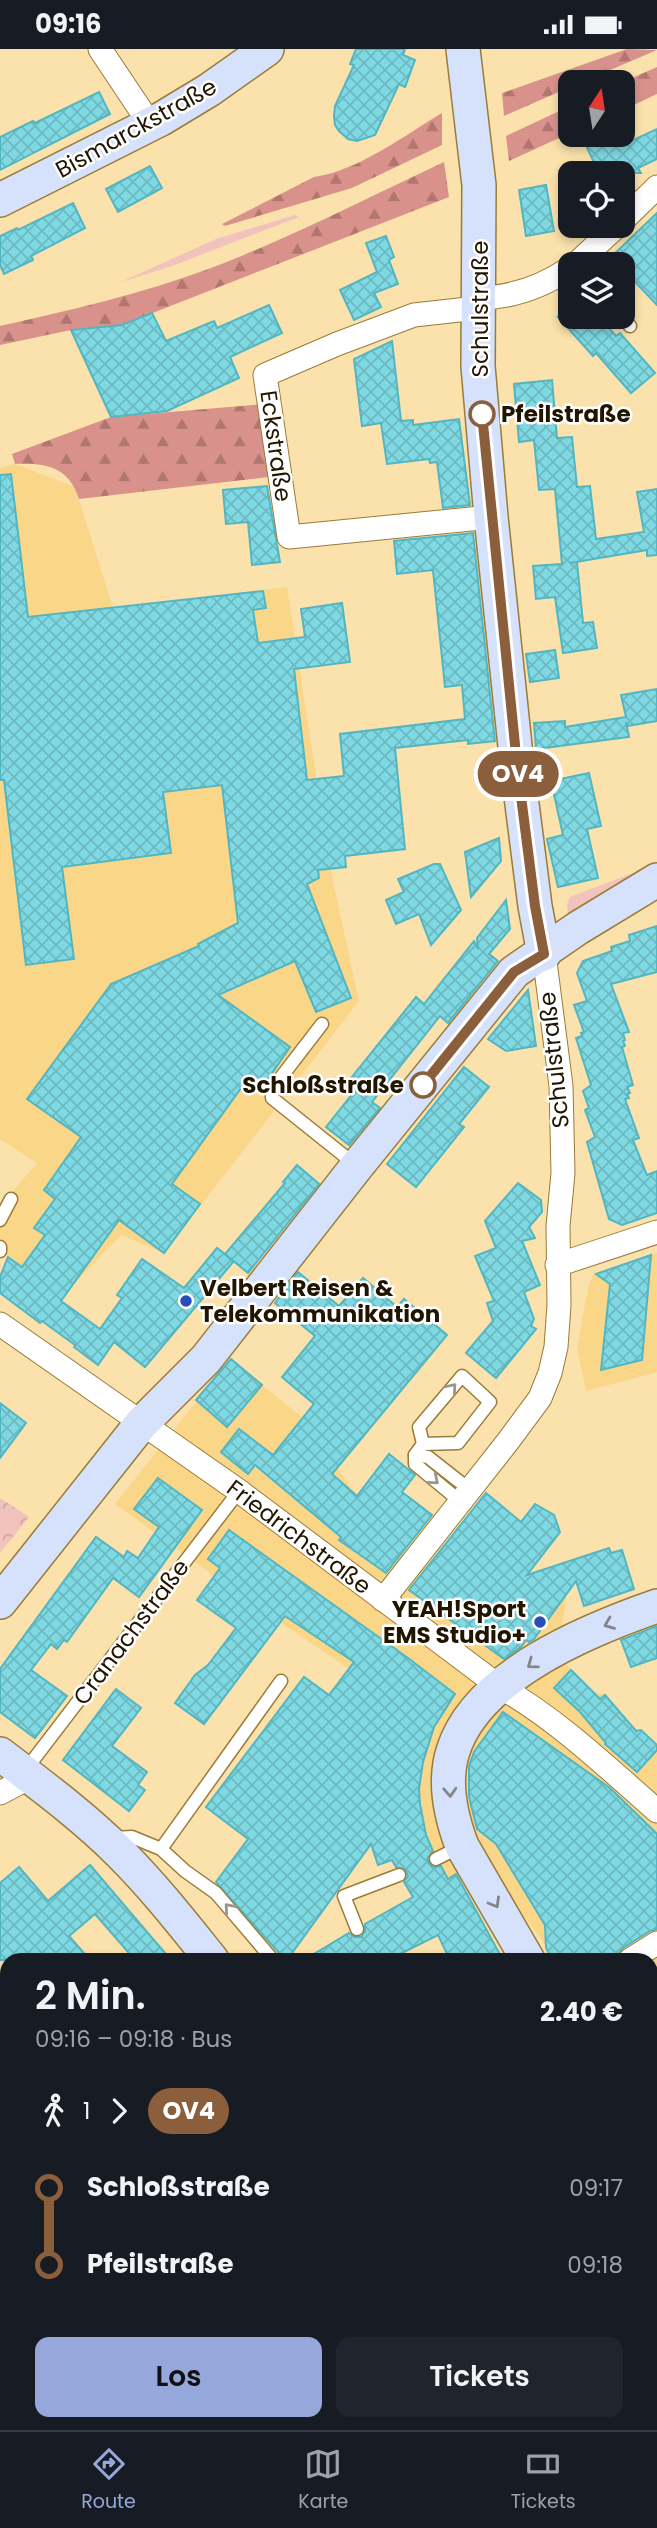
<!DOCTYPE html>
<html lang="de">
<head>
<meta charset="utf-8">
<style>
	:root { --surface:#171b24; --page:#20242c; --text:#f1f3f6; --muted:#9ea1a6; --line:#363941; --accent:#96a8db }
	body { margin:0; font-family:Poppins,sans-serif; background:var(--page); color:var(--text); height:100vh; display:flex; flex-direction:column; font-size:26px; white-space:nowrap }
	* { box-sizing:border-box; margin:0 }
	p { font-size:23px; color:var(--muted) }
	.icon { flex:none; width:38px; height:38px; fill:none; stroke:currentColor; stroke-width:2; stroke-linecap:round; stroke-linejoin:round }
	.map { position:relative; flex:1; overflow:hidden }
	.drawer { position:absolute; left:0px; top:1904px; width:658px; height:478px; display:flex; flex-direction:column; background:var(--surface); border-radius:21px 21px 0 0; box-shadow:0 4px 10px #0003 }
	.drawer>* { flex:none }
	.badge { padding:0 14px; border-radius:23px; font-size:24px; line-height:46px }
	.needle { width:46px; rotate:12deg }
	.tools { position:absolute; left:558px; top:21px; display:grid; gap:14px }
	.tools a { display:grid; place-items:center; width:77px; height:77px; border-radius:14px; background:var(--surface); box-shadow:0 4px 10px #0003; font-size:35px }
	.map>.badge { position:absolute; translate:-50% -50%; box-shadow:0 0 0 4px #fff }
	.legs { display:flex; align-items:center; gap:10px; height:77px; padding:0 35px; font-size:23px }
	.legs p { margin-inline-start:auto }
	.summary { display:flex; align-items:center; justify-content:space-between; height:119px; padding:0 35px }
	h1 { font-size:38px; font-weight:600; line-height:52px }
	.cta { display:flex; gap:14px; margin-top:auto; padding:14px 35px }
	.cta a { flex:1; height:80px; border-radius:14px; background:var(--accent); color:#111; font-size:28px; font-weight:600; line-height:80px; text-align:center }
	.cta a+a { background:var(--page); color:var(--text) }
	ul { padding:0 35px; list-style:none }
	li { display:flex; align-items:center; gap:24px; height:77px; font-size:26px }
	li i { display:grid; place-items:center; width:10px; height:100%; margin:0 9px; background:currentColor }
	li i::after { content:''; width:18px; height:18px; margin:-9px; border:5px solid; border-radius:50%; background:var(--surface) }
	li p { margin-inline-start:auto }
	li:first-child i { background:linear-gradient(#0000 50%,currentColor 0) }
	li:last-child i { background:linear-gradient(currentColor 50%,#0000 0) }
	.status { display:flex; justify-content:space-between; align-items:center; height:49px; padding:0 35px; background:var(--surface); direction:ltr }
	.status svg { height:19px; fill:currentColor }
	.menu { display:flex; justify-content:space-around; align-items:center; height:98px; border-top:2px solid var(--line); background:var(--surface); font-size:19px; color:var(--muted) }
	.menu a { display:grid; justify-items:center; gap:4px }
	.menu .current { color:var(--accent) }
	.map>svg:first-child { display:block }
	.built { fill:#fad689 }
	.grass { fill:#f2c2bd }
	.forest { fill:url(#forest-firs) }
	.park { fill:url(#park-crowns) }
	.building { fill:url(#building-cross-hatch); stroke:#52b6c2; stroke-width:2 }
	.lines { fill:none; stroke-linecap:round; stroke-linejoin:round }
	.lane-casing { stroke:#9a7c38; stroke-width:15 }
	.street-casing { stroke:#9a7c38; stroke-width:25 }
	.secondary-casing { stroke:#9a7c38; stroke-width:36 }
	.lane { stroke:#fff; stroke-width:12 }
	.street { stroke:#fff; stroke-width:23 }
	.secondary { stroke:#d6e1fb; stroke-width:33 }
	.oneway { stroke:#9b968c }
	.oneway2 { stroke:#85858a }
	.line-1-casing { stroke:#fff; stroke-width:16 }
	.line-1 { stroke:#8b5e3c; stroke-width:10 }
	.stop-1-dot { fill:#fff; stroke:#8b5e3c; stroke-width:3.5 }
	.poi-dot { fill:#274dbb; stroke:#fff; stroke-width:2.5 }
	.labels { text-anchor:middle; stroke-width:5; stroke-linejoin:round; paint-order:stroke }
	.street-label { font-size:23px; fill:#211500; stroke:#fff }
	.stop-label { font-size:23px; font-weight:bold; fill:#211500; stroke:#fff; text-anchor:start }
	.poi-label { font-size:23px; font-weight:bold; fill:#211500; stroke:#fff; text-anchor:start }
</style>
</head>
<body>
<div class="status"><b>09:16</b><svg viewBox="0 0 49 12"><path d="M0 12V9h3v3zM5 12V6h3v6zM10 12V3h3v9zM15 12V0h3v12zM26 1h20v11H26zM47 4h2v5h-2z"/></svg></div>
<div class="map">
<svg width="657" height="2381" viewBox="0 0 657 2381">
	<defs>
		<pattern id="forest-firs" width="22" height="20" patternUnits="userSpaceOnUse" patternTransform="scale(1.75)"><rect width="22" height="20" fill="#d9928b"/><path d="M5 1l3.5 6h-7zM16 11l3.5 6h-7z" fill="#b0766f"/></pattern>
		<pattern id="park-crowns" width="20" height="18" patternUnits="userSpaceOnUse" patternTransform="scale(1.75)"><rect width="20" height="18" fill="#f2c2bd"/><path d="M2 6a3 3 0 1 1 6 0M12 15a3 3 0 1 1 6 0" fill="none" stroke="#cfa6a1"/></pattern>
		<pattern id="building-cross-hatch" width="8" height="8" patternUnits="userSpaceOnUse" patternTransform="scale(1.75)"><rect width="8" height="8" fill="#7ed9e3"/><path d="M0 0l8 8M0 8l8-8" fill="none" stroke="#6db9c1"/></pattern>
	</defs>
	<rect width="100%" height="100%" fill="#fbe1ab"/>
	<g class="built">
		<polygon points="15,415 75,438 113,559 287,538 330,819 359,952 164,1204 121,1186 70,1239 56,1233 52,1240 0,1200 0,1157 37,1114 0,1090 0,419"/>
		<polygon points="657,1204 657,1323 586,1342 577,1299 589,1234 596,1224"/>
		<polygon points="230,1310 303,1369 356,1446 399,1502 430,1513 495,1563 567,1541 558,1607 592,1642 605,1646 626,1671 657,1696 657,2114 651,2114 651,1911 551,1911 546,1897 485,1815 456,1825 413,1848 394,1814 403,1657 235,1542 115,1455"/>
	</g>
	<g class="grass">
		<polygon points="295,166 299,168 172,217 121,233 216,190"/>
		<polygon points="644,820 568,867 567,855 570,848"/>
	</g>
	<g class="forest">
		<polygon points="627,0 657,1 582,33 570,33 570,38 504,67 502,44"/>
		<polygon points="657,18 657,45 623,61 623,33"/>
		<polygon points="570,57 570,84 509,112 506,87"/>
		<path d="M442 64V96L352 139 225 177 222 175 314 128C358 122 405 86 442 64Z"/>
		<path d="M444 113 449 148 122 276 71 281 0 296V277C71 261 142 245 211 219 290 189 367 149 444 113Z"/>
		<path d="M264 355 269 428 79 450C68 417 46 414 15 415L12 405 111 368Z"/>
	</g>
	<polygon class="park" points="0,1449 29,1468 0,1504"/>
	<g class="building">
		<polygon points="356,0 405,0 403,6 415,11 405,38 399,35 375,86 357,92 348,90 339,82 335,76 334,67 335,57 354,16 350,15"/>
		<polygon points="99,43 110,65 0,121 0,88 33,72 35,74"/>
		<polygon points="657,80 657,110 638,119 641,124 599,124 581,86 623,86 627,94"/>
		<polygon points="150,117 162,139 118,163 106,140"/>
		<polygon points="546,136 554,182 526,187 519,141"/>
		<polygon points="73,154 85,179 31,207 33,211 4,225 0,216 0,187 17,179 18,181"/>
		<polygon points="657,164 657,256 623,220 623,215 618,215 611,208"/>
		<polygon points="386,187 394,208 389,211 398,235 374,244 381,258 354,271 340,241 377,223 366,194"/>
		<polygon points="269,256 282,284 230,308 239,329 167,362 111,368 71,281 122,276 152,264 166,292 214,272 217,279"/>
		<polygon points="558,268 599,268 616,287 620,284 655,324 631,344 596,304 593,307"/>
		<polygon points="392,292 401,372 413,371 413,376 459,370 470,456 443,459 437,413 430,414 429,410 387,415 381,374 362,377 354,310"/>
		<polygon points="552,331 557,389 572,388 577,438 590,437 596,490 644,483 637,443 657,440 657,506 647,507 647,501 570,514 577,513 583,574 593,573 597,599 563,604 555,548 536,550 533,517 562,515 555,440 539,441 534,391 519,393 514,335"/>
		<polygon points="11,425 28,568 263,542 266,559 253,561 258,594 305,588 301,560 342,554 350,613 294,620 307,731 344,727 340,685 465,670 462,636 445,638 433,521 397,525 394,492 473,484 495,692 468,695 468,691 395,699 405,800 345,807 346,818 318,821 319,829 307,835 351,949 316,963 295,912 218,946 290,998 266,1033 244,1035 172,1135 200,1155 164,1204 119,1171 61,1252 100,1280 122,1249 117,1246 142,1210 184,1239 217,1199 234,1212 145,1318 114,1293 98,1316 74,1298 75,1296 42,1272 40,1274 0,1244 0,1228 8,1208 22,1218 45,1186 34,1179 55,1150 44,1141 81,1088 27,1050 111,935 199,897 198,895 238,874 222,736 163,743 171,804 62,818 74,910 26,916 4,731 0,731 0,426"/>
		<polygon points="267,437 280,513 252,516 248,473 226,475 223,441"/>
		<polygon points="555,601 559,629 530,633 526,605"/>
		<polygon points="657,640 657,672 627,677 626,673 629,688 536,700 534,674 565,672 565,678 626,668 621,646"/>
		<polygon points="589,724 601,777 587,780 598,829 558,838 547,790 563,786 551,732"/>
		<polygon points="499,789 501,812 471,848 465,803"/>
		<polygon points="434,815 440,815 461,861 431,896 419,865 396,875 386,851 404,843 398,830"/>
		<polygon points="506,851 510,880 489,905 498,912 448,974 440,967 372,1053 380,1059 349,1096 326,1078 356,1040 348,1033 416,948 424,955 474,892 478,900 477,889"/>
		<polygon points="657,877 657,923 611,935 629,983 623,984 625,991 623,992 625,997 622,998 633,1036 627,1038 630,1044 627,1045 629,1049 625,1050 639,1089 633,1091 647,1126 657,1122 657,1164 622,1176 609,1170 587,1093 595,1088 585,1061 589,1059 583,1042 591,1036 576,989 582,987 581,984 584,983 574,956 587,952 577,924 583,912 612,902 611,898 630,892 629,886"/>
		<polygon points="528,941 536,997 506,1002 488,990"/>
		<polygon points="464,1018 489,1038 459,1075 464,1078 416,1138 387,1115"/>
		<polygon points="297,1116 319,1135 248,1224 225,1205 285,1134 283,1133"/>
		<polygon points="518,1134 541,1151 542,1163 529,1178 535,1189 522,1192 540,1236 524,1243 534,1270 531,1277 536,1280 496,1329 466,1304 493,1272 487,1254 494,1252 475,1207 496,1199 485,1172"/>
		<polygon points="651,1206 642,1311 601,1321 610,1235 596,1225"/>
		<polygon points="298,1223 339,1257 363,1229 397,1258 404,1250 447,1286 332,1425 357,1447 389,1405 415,1426 402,1443 432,1466 386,1524 339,1491 341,1488 255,1416 248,1425 221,1403 239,1380 273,1406 314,1355 282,1328 315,1287 275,1254"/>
		<polygon points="231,1310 262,1336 227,1378 196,1351"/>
		<polygon points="0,1354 26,1374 0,1409"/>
		<polygon points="158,1429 202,1461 139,1548 113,1529 67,1593 64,1591 57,1600 51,1595 31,1621 67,1647 35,1689 0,1663 0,1620 96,1488 124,1508 127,1502 138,1509 159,1478 134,1460"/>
		<polygon points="486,1444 521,1473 535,1455 554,1466 560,1483 527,1526 609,1499 611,1504 622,1501 634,1540 584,1557 576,1532 534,1590 529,1593 526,1591 521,1598 504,1610 409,1541"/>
		<polygon points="229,1481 408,1609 455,1645 434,1678 423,1713 419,1740 420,1755 426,1786 433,1802 427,1810 432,1818 441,1817 448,1830 456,1825 503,1911 450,1911 438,1886 388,1911 304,1911 349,1884 355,1888 361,1888 365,1882 365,1875 413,1848 404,1833 408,1827 405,1820 396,1818 392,1811 378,1816 371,1795 287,1911 282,1911 280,1905 216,1833 248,1790 206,1758 304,1628 329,1646 354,1613 285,1567 204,1675 175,1654 195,1626 208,1616 236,1579 197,1551 220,1519 208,1510"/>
		<polygon points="657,1577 657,1609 631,1618 621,1591"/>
		<polygon points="571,1621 600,1650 605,1646 636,1682 641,1681 657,1696 657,1701 637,1723 605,1695 606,1694 580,1663 554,1639"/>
		<polygon points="116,1640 141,1659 112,1697 147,1723 138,1736 145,1741 129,1762 63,1711"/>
		<polygon points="503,1663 610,1739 657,1785 657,1880 650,1882 623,1899 617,1908 612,1911 553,1911 546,1899 545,1876 496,1795 477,1780 469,1748 469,1717 474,1703"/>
		<polygon points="90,1816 171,1911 135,1911 95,1865 69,1887 90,1911 0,1911 0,1834 19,1818 48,1852"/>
	</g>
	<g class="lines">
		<defs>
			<g id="lane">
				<polyline points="622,268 630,277"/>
				<polyline points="322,975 272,1040 272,1049 357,1117"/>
				<polyline points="0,1171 11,1150"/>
				<polyline points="0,1198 0,1202"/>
				<polyline points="423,1395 458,1394 490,1353 462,1327 419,1378 423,1395 415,1406 415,1415 461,1453"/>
				<polyline points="415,1406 428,1408 470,1441"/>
				<polyline points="24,1723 239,1442"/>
				<polyline points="113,1789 132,1788 161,1800 185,1822 216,1844 273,1911"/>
				<polyline points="161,1800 281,1632"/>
				<polyline points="436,1810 462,1797"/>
				<polyline points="357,1880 344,1847 399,1826"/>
				<polyline points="530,2375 533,2381"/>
				<polyline points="584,2375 587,2381"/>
				<polyline points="614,2375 615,2381"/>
				<polyline points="511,2381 514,2375"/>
			</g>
			<g id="street">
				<polyline points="100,0 150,75"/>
				<polyline points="623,171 657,138"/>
				<polyline points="576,215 617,177"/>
				<path d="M477 249C511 249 542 238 570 219"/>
				<polyline points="477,259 414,266 337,295 265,326 289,488 491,468"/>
				<polyline points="557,1216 657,1183"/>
				<path d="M0 1275 239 1442 500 1638C557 1670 608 1719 657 1762"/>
				<polyline points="383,1551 509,1391 540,1349 550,1324 556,1298 559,1256 558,1177 563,1124 561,1037 544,905"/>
				<polyline points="0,1744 30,1728"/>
				<polyline points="630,1911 657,1894"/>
				<polyline points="0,2060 7,2058"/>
				<polyline points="651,2122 657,2120"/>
				<polyline points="651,2335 657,2334"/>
				<polyline points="447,2381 474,2375"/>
			</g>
			<g id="secondary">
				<polyline points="463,0 479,136 478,317 491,468 517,716 535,857 544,905"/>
				<polyline points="0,151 161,70 209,41 267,0"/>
				<polyline points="0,1553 141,1375 206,1310 357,1117 514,923 578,879 657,831"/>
				<path d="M0 1705C41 1736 84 1768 121 1805 154 1838 183 1875 212 1911"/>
				<path d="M528 1911 462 1797C451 1768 443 1733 453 1702 477 1626 588 1581 657 1557"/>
				<polyline points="651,2146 657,2153"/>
				<polyline points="417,2375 419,2381"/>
				<polyline points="159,2381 169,2375"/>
			</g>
		</defs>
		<use href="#lane" class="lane-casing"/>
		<use href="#street" class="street-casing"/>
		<use href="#secondary" class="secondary-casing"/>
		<use href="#lane" class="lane"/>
		<use href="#street" class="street"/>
		<use href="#secondary" class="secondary"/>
	</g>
	<defs><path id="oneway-chevron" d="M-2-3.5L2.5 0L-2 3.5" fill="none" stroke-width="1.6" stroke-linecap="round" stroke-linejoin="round" transform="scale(1.75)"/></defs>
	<g class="oneway">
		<use href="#oneway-chevron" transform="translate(452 1339) rotate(-50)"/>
		<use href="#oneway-chevron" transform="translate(434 1431) rotate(40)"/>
		<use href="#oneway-chevron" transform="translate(229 1859) rotate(-131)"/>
	</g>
	<g class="oneway2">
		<use href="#oneway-chevron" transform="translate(609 1575) rotate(158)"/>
		<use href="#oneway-chevron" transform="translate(532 1615) rotate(144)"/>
		<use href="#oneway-chevron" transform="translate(450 1743) rotate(87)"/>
		<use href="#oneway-chevron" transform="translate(495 1854) rotate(60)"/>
	</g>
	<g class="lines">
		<defs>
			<polyline id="line-1" points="423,1036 514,923 544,905 535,857 517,716 482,365"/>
		</defs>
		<use href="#line-1" class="line-1-casing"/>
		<use href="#line-1" class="line-1"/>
	</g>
	<g class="stop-1-dot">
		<circle cx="482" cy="365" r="12"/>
		<circle cx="423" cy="1036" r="12"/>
	</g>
	<g class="poi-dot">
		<circle cx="186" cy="1252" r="7"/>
		<circle cx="540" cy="1573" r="7"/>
	</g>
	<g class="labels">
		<g class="street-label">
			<text transform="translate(136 79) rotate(-29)" y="8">Bismarckstraße</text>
			<text transform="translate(480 260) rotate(-90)" y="8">Schulstraße</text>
			<text transform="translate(276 397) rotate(82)" y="8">Eckstraße</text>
			<text transform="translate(554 1011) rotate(-96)" y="8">Schulstraße</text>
			<text transform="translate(299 1488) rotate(37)" y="8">Friedrichstraße</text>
			<text transform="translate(131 1583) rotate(-53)" y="8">Cranachstraße</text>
		</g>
		<g class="stop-label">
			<text x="501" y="373">Pfeilstraße</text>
			<text x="404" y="1044" text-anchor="end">Schloßstraße</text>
		</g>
		<g class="poi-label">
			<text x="200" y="1247">Velbert Reisen &amp;<tspan x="200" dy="26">Telekommunikation</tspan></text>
			<text x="526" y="1568" text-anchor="end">YEAH!Sport<tspan x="526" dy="26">EMS Studio+</tspan></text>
		</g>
	</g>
</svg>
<div class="tools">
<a><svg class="needle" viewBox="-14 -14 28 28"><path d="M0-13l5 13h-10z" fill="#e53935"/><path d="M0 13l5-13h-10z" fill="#9ea1a6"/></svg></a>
<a><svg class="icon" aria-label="locate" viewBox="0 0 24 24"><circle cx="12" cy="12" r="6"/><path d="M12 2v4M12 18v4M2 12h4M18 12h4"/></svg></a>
<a><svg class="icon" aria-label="layers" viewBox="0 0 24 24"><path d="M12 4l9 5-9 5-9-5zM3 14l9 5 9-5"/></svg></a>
</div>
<b class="badge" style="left:518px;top:725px;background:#8b5e3c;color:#fff">OV4</b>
<section class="drawer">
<div class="summary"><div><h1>2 Min.</h1><p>09:16 – 09:18 · Bus</p></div><b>2.40 €</b></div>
<div class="legs"><svg class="icon" aria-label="walk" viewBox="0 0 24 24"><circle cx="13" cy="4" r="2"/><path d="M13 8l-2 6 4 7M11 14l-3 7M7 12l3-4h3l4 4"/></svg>1<svg class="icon" aria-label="forward" viewBox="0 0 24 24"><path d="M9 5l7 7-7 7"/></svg><b class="badge" style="background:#8b5e3c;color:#fff">OV4</b></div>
<ul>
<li><i style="color:#8b5e3c"></i><b>Schloßstraße</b><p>09:17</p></li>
<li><i style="color:#8b5e3c"></i><b>Pfeilstraße</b><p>09:18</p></li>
</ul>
<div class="cta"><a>Los</a><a>Tickets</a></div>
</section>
</div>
<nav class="menu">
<a class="current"><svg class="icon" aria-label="directions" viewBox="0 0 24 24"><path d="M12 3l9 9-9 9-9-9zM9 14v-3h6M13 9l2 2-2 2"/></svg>Route</a>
<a><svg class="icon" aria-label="map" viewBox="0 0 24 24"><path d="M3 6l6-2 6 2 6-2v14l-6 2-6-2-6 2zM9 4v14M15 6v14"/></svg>Karte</a>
<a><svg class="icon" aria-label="tickets" viewBox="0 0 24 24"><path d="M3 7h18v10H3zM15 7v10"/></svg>Tickets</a>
</nav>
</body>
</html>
